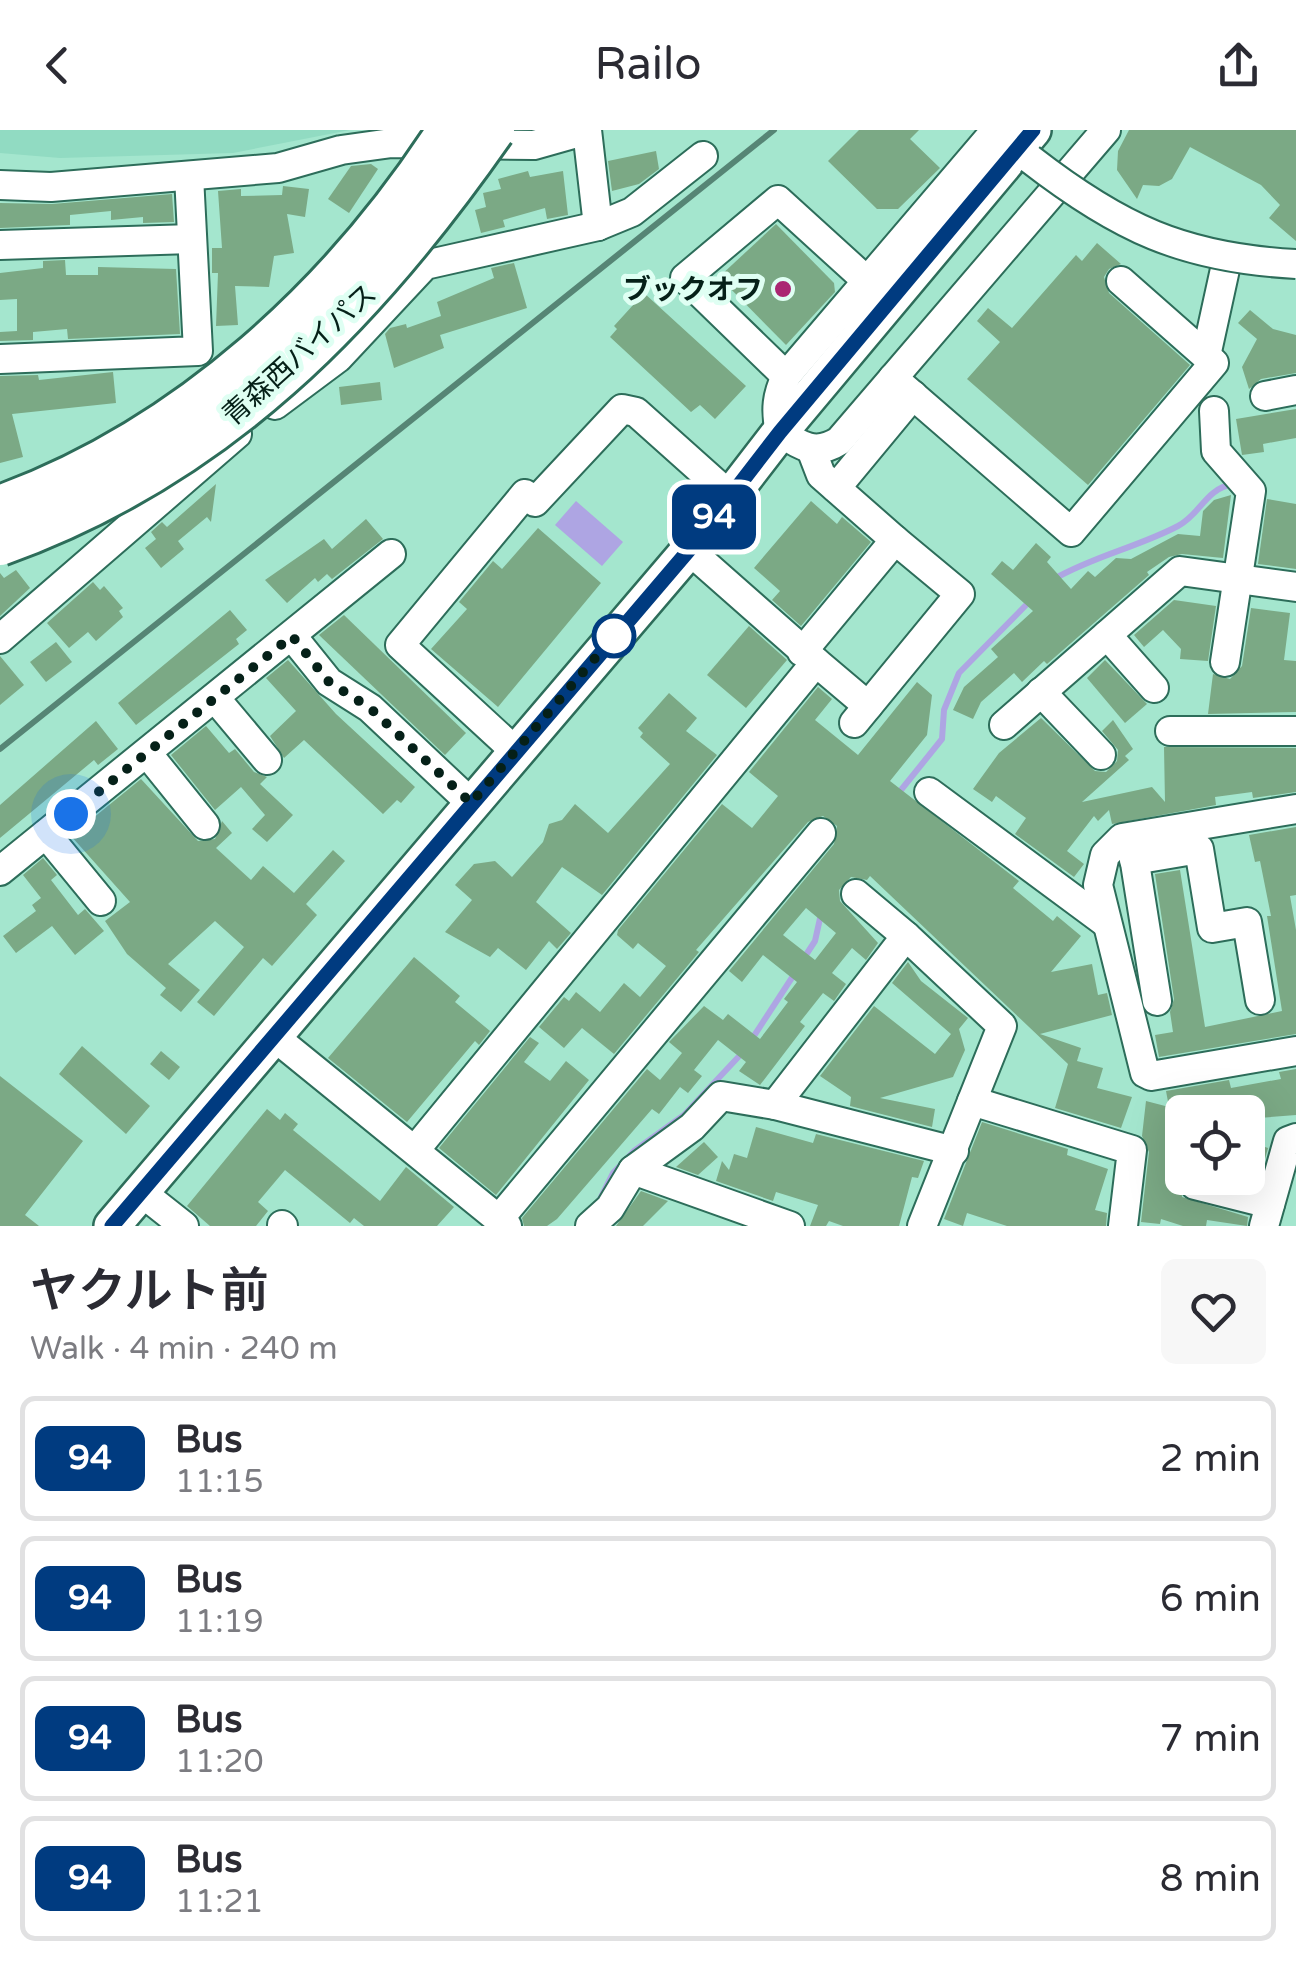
<!DOCTYPE html>
<html lang="en">
<head>
<meta charset="utf-8">
<style>
	:root { --surface:#fff; --page:#f7f7f7; --text:#2b2b33; --muted:#7c7c81; --line:#e1e1e2 }
	body { margin:0; font-family:"Varela Round","Noto Sans JP",sans-serif; background:var(--page); color:var(--text); height:100vh; display:flex; flex-direction:column; font-size:38px; white-space:nowrap }
	* { box-sizing:border-box; margin:0 }
	p { font-size:32px; color:var(--muted) }
	.icon { flex:none; width:55px; height:55px; fill:none; stroke:currentColor; stroke-width:2; stroke-linecap:round; stroke-linejoin:round }
	.map { position:relative; height:1096px; overflow:hidden }
	.panel { display:flex; flex-direction:column; background:var(--surface); flex:1 }
	.panel>* { flex:none }
	.badge { padding:0 20px; border-radius:15px; font-size:35px; line-height:65px }
	.tools { position:absolute; left:1165px; top:965px; display:grid; gap:20px }
	.tools a { display:grid; place-items:center; width:100px; height:100px; border-radius:15px; background:var(--surface); box-shadow:0 10px 40px #0002; font-size:50px }
	.you { position:absolute; width:50px; height:50px; margin:-25px; border:8px solid #fff; border-radius:50%; background:#1a73e8; box-shadow:0 0 0 15px #1a73e833 }
	.map>.badge { position:absolute; translate:-50% -50%; box-shadow:0 0 0 5px #fff }
	.round { display:grid; place-items:center; flex:none; width:105px; height:105px; border-radius:15px; background:var(--page) }
	.head { display:flex; align-items:center; justify-content:space-between; height:170px; padding:0 30px }
	h1 { font-size:48px; font-weight:600; line-height:75px }
	ul { padding:0; list-style:none }
	li { display:flex; align-items:center; gap:30px; height:125px; margin:0 20px 15px; padding:0 10px; border:5px solid var(--line); border-radius:15px }
	li div { flex:1 }
	li b { display:block; font-size:38px }
	li em { font-style:normal }
	li .badge { min-width:110px; font-weight:700; text-align:center }
	header { display:flex; justify-content:space-between; align-items:center; height:130px; padding:0 30px; background:var(--surface); font-size:45px; font-weight:600 }
	.map>svg:first-child { display:block }
	.built { fill:#91dbc2 }
	.water { fill:#aea5e3 }
	.lines { fill:none; stroke-linecap:round; stroke-linejoin:round }
	.stream { stroke:#aea5e3; stroke-width:6 }
	.building { fill:#7ba985; fill-rule:evenodd }
	.minor-casing { stroke:#2d6d5a; stroke-width:32 }
	.major-casing { stroke:#2d6d5a; stroke-width:40 }
	.minor { stroke:#fff; stroke-width:28 }
	.major { stroke:#fff; stroke-width:35 }
	.rail { stroke:#568575; stroke-width:6 }
	.minor-bridge-casing { stroke:#2d6d5a; stroke-width:32; stroke-linecap:butt }
	.highway-bridge-casing { stroke:#2d6d5a; stroke-width:48; stroke-linecap:butt }
	.minor-bridge { stroke:#fff; stroke-width:28 }
	.highway-bridge { stroke:#fff; stroke-width:42 }
	.line-casing { stroke:#fff; stroke-width:22 }
	.line { stroke:#003b80; stroke-width:15 }
	.walk { stroke:#052018; stroke-width:10; stroke-dasharray:0 18 }
	.poi-dot { fill:#aa2772; stroke:#dffff3; stroke-width:4 }
	.stop-dot { fill:#fff; stroke:#003b80; stroke-width:5 }
	.labels { text-anchor:middle; stroke-width:10; stroke-linejoin:round; paint-order:stroke }
	.poi-label { font-size:28px; font-weight:bold; fill:#052018; stroke:#dffff3; text-anchor:end }
	.street-label { font-size:28px; fill:#052018; stroke:#dffff3 }
</style>
</head>
<body>
<header><svg class="icon" aria-label="back" viewBox="0 0 24 24"><path d="M15 5l-7 7 7 7"/></svg>Railo<svg class="icon" aria-label="share" viewBox="0 0 24 24"><path d="M12 15V3M7 8l5-5 5 5M5 13v7h14v-7"/></svg></header>
<div class="map">
<svg width="1296" height="1096" viewBox="0 0 1296 1096">
	<rect width="100%" height="100%" fill="#a4e6ce"/>
	<polygon class="built" points="0,0 350,0 233,23 60,28 0,23"/>
	<polygon class="water" points="576,371 623,412 602,436 555,395"/>
	<g class="lines">
		<g class="stream">
			<path d="M1054 449C1094 426 1138 417 1178 396 1201 384 1205 359 1233 354"/>
			<polyline points="897,665 942,609 944,580 959,543 1030,471"/>
			<polyline points="804,828 815,811 821,784"/>
			<polyline points="750,912 795,843"/>
			<polyline points="600,1069 613,1043 634,1021 684,985 743,922"/>
		</g>
	</g>
	<g class="building">
		<polygon points="859,0 919,0 910,9 940,38 898,79 877,79 828,31"/>
		<polygon points="1129,0 1296,0 1296,111 1269,88 1280,75 1261,55 1190,17 1172,49 1159,56 1143,55 1137,69 1117,40 1118,21"/>
		<polygon points="656,21 659,39 639,54 612,61 608,31"/>
		<polygon points="371,34 378,39 349,83 328,69 351,36"/>
		<polygon points="528,41 530,47 563,41 568,85 547,89 545,78 503,90 505,97 481,103 475,80 486,77 483,63 501,59 498,49"/>
		<polygon points="283,56 309,59 305,87 287,84 294,123 274,126 269,157 235,156 238,195 216,196 218,143 212,143 212,118 222,118 218,61 241,59 241,66 282,65"/>
		<polygon points="172,64 174,92 143,93 143,87 111,90 111,81 70,85 70,95 0,98 0,73 52,74"/>
		<polygon points="776,94 834,153 835,162 786,215 719,147"/>
		<polygon points="1097,113 1121,134 1109,139 1104,147 1109,163 1190,235 1088,355 967,249 1000,212 977,191 988,178 1012,198 1076,125 1082,131"/>
		<polygon points="65,130 66,145 98,145 98,137 176,139 180,204 68,209 67,199 33,202 33,210 0,211 0,202 17,201 17,169 0,170 0,143 43,138 43,131"/>
		<polygon points="514,133 527,178 440,205 444,218 394,238 385,204 390,198 406,194 407,198 441,186 437,172 494,148 491,138"/>
		<polygon points="644,163 746,256 715,289 700,275 691,282 610,207 617,199 614,196"/>
		<polygon points="1250,180 1273,199 1296,205 1296,243 1261,249 1249,259 1242,237 1257,209 1238,193"/>
		<polygon points="113,242 116,273 12,284 23,327 0,333 0,246 38,245 39,250"/>
		<polygon points="380,252 382,270 341,275 339,257"/>
		<polygon points="1296,279 1296,308 1263,314 1264,322 1242,325 1236,289"/>
		<polygon points="216,354 211,392 207,387 178,411 184,419 161,438 145,418 156,409 151,402 162,392 167,397"/>
		<polygon points="1231,365 1223,428 1182,424 1169,427 1147,442 1149,445 1047,534 1044,531 1022,552 1014,543 981,572 973,589 953,580 964,557 998,527 991,519 1033,481 991,444 1002,431 1013,440 1036,413 1051,427 1047,432 1071,459 1088,441 1095,447 1116,428 1131,429 1178,404 1200,406 1203,381 1214,370"/>
		<polygon points="1267,369 1296,374 1296,439 1258,434"/>
		<polygon points="811,371 837,394 842,387 871,412 801,496 772,470 780,461 754,438"/>
		<polygon points="366,389 383,409 332,449 327,444 318,452 315,448 287,473 265,450 324,409 332,419"/>
		<polygon points="538,398 601,453 498,577 431,519 467,479 459,472 493,431 502,439"/>
		<polygon points="16,440 30,458 0,486 0,443 4,448"/>
		<polygon points="93,452 100,460 104,456 123,478 119,481 123,487 96,511 88,502 69,518 47,493"/>
		<polygon points="1174,470 1216,476 1208,531 1180,529 1181,519 1163,500 1144,517 1134,505"/>
		<polygon points="1251,478 1290,483 1284,530 1296,531 1296,582 1208,584 1213,544 1230,549 1242,536"/>
		<polygon points="230,480 247,500 236,509 239,514 136,595 118,573"/>
		<polygon points="344,485 466,603 445,625 319,505"/>
		<polygon points="749,496 787,530 746,578 707,545"/>
		<polygon points="56,512 72,532 46,552 30,532"/>
		<polygon points="0,526 24,555 0,575"/>
		<polygon points="288,530 336,584 415,657 401,673 397,670 383,684 304,610 284,628 270,606 296,581 266,548"/>
		<polygon points="1105,530 1147,574 1125,593 1087,548"/>
		<path d="M917 552 932 565 927 605 890 651 1019 751 1013 758 1053 791 1057 786 1081 806 1051 842 1092 834 1098 865 1107 863 1112 885 1040 904 1081 918 1077 931 1103 938 1097 958 1132 967 1121 998 1055 978 1068 934 870 746 867 750 851 747 839 760 840 771 878 813 866 830 852 818 832 843 846 854 834 871 823 863 800 892 805 896 760 955 739 941 746 932 718 910 694 940 702 946 688 963 680 957 659 984 652 979 557 1089 547 1096H524L522 1088 647 939 660 950 682 923 669 912 704 876 723 890 728 884 760 909 788 872 784 869 797 852 763 825 742 852 729 841 834 714 837 696 823 686 808 692 696 820 699 822 614 924 582 898 564 918 539 897 564 867 569 871 576 862 600 882 624 853 640 867 666 836 638 813 633 819 617 805 618 800 722 674 752 698 778 666 749 642 818 557 832 569 815 590 858 625ZM806 778 836 803 815 830 783 805Z"/>
		<polygon points="669,563 697,588 686,601 717,625 602,765 562,737 536,772 571,803 557,819 549,811 526,840 498,818 490,827 445,802 472,770 455,755 474,734 495,731 512,747 543,712 549,694 562,690 575,674 608,703 670,634 640,607 643,603 638,598"/>
		<polygon points="1041,588 1095,641 1106,642 1117,631 1118,620 1102,601 1113,590 1133,619 1125,626 1129,630 1082,672 1152,657 1165,672 1164,617 1296,618 1296,662 1253,668 1252,662 1215,667 1216,675 1112,694 1109,680 1098,691 1094,686 1067,721 1084,734 1074,747 1015,704 1026,688 996,666 992,672 973,659 999,623"/>
		<polygon points="96,591 118,619 98,635 94,630 0,708 0,675"/>
		<polygon points="206,596 229,623 235,619 254,642 267,647 260,654 293,685 267,712 252,699 265,685 241,657 215,680 171,625"/>
		<polygon points="141,649 198,711 215,709 222,691 232,703 216,718 251,750 263,736 294,763 333,720 345,731 306,774 317,785 272,836 263,828 214,886 197,872 244,817 215,791 168,834 200,860 181,882 160,865 166,858 127,824 105,791 130,772 71,706"/>
		<polygon points="1296,697 1296,765 1290,766 1296,800 1296,904 1159,927 1155,905 1173,902 1170,882 1174,869 1155,744 1180,740 1205,897 1282,881 1267,786 1271,786 1260,731 1255,732 1249,705"/>
		<polygon points="43,728 57,745 51,750 78,785 85,779 104,801 75,825 52,796 16,823 3,806 36,781 32,775 41,768 23,745"/>
		<polygon points="414,827 460,866 455,872 490,901 479,915 475,911 407,992 328,928"/>
		<polygon points="908,832 921,851 968,888 959,899 965,920 953,947 880,968 935,979 932,997 850,976 851,967 820,946 874,876 935,924 951,904 892,853"/>
		<polygon points="530,907 539,913 524,932 550,951 566,931 589,950 496,1065 439,1018"/>
		<polygon points="82,916 150,976 126,1004 59,944"/>
		<polygon points="161,921 180,937 169,950 150,934"/>
		<polygon points="1296,939 1296,985 1259,988 1257,974 1177,986 1171,1048 1180,1048 1182,1067 1248,1087 1247,1096 1207,1090 1206,1096 1183,1096 1161,1089 1160,1094 1141,1092 1149,1022 1142,1006 1146,971 1169,977 1166,961 1229,950 1231,958 1281,949 1279,942"/>
		<polygon points="0,946 83,1011 25,1085 39,1096 0,1096"/>
		<polygon points="267,979 280,990 285,983 298,994 293,1000 380,1071 406,1037 454,1077 437,1096 364,1096 354,1088 350,1093 285,1040 258,1072 268,1081 256,1096 210,1096 187,1076"/>
		<polygon points="982,992 1068,1019 1067,1025 1108,1039 1095,1080 1107,1083 1106,1096 1007,1096 967,1083 963,1096 944,1089"/>
		<polygon points="756,997 813,1013 816,1004 924,1031 918,1048 912,1047 899,1096 843,1096 829,1091 826,1096 810,1096 818,1075 776,1062 773,1071 716,1051 722,1031 729,1040 734,1024 747,1028"/>
		<polygon points="1248,1011 1268,1018 1262,1040 1248,1035"/>
		<polygon points="704,1012 718,1027 698,1045 676,1037"/>
		<polygon points="641,1061 668,1071 643,1096 616,1096"/>
	</g>
	<g class="lines">
		<defs>
			<g id="minor">
				<path d="M996 0 786 246C777 265 775 280 780 302 800 316 816 326 839 311L1106 0"/>
				<polyline points="0,55 51,57 278,38 341,20 392,13 534,15 587,0 598,96"/>
				<polyline points="0,115 192,109"/>
				<polyline points="1206,226 1227,130"/>
				<polyline points="0,229 198,221 189,46"/>
				<polyline points="786,246 685,148 778,70 867,151"/>
				<polyline points="893,248 1071,402 1214,233 1121,151"/>
				<polyline points="1265,266 1296,260"/>
				<polyline points="275,275 338,228 425,135 598,96 632,82 703,26"/>
				<polyline points="1214,281 1216,321 1251,361 1225,532"/>
				<polyline points="811,319 821,345 895,410"/>
				<polyline points="836,358 913,265"/>
				<polyline points="1107,505 1154,558"/>
				<polyline points="292,506 329,552 370,578 471,673"/>
				<polyline points="0,509 237,304"/>
				<polyline points="802,522 895,410 960,464 854,593"/>
				<polyline points="816,532 868,576"/>
				<polyline points="1041,562 1101,625"/>
				<polyline points="215,568 267,630"/>
				<polyline points="1004,595 1180,441 1296,457"/>
				<polyline points="1170,601 1296,601"/>
				<polyline points="515,621 400,515 525,364 535,372 622,279 636,282 730,366"/>
				<polyline points="147,623 205,695"/>
				<polyline points="929,662 1106,793"/>
				<polyline points="1296,679 1122,708 1105,725 1098,755 1145,943 1151,946 1296,921"/>
				<polyline points="46,704 101,771"/>
				<polyline points="1132,714 1157,871"/>
				<polyline points="1134,730 1199,719 1212,798 1247,792 1260,870"/>
				<polyline points="0,741 391,424"/>
				<polyline points="906,806 1002,896 922,1096"/>
				<polyline points="272,905 507,1096"/>
				<polyline points="972,971 1132,1020 1123,1096"/>
				<polyline points="775,975 954,1021"/>
				<polyline points="415,1020 816,532 689,420"/>
				<polyline points="633,1040 692,997 721,966 775,975 906,806 856,764"/>
				<polyline points="1195,1055 1270,1074"/>
				<polyline points="141,1062 184,1096"/>
				<polyline points="499,1089 821,703"/>
				<polyline points="282,1095 283,1096"/>
				<polyline points="590,1096 610,1078 633,1040 790,1096"/>
				<polyline points="1264,1096 1288,1011 1296,1008"/>
			</g>
			<polyline id="major" points="112,1096 689,420 780,302 1033,0"/>
		</defs>
		<use href="#minor" class="minor-casing"/>
		<use href="#major" class="major-casing"/>
		<use href="#minor" class="minor"/>
		<use href="#major" class="major"/>
		<polyline class="rail" points="0,619 774,0"/>
		<defs>
			<path id="minor-bridge" d="M1030 29C1119 98 1183 128 1296 134"/>
			<g id="highway-bridge">
				<path d="M0 377C187 309 343 165 449 0"/>
				<path d="M0 414C217 336 364 185 493 0"/>
			</g>
		</defs>
		<use href="#minor-bridge" class="minor-bridge-casing"/>
		<use href="#highway-bridge" class="highway-bridge-casing"/>
		<use href="#minor-bridge" class="minor-bridge"/>
		<use href="#highway-bridge" class="highway-bridge"/>
	</g>
	<g class="lines">
		<defs>
			<polyline id="line" points="112,1096 689,420 780,302 1033,0"/>
		</defs>
		<use href="#line" class="line-casing"/>
		<use href="#line" class="line"/>
		<polyline class="walk" points="71,684 292,506 329,552 370,578 471,673 614,506"/>
	</g>
	<circle class="poi-dot" cx="783" cy="159" r="10"/>
	<circle class="stop-dot" cx="614" cy="506" r="20"/>
	<g class="labels">
		<g class="poi-label">
			<text x="763" y="169">ブックオフ</text>
		</g>
		<g class="street-label">
			<text transform="translate(299 224) rotate(-42)" y="10">青森西バイパス</text>
		</g>
	</g>
</svg>
<div class="tools">
<a><svg class="icon" aria-label="locate" viewBox="0 0 24 24"><circle cx="12" cy="12" r="6"/><path d="M12 2v4M12 18v4M2 12h4M18 12h4"/></svg></a>
</div>
<div class="you" style="left:71px;top:684px"></div>
<b class="badge" style="left:714px;top:387px;background:#003b80;color:#fff">94</b>
</div>
<section class="panel">
<div class="head"><div><h1>ヤクルト前</h1><p>Walk · 4 min · 240 m</p></div><a class="round"><svg class="icon" aria-label="heart" viewBox="0 0 24 24"><path d="M12 20l-8-8c-3-5 5-10 8-4 3-6 11-1 8 4z"/></svg></a></div>
<ul>
<li><span class="badge" style="background:#003b80;color:#fff">94</span><div><b>Bus</b><p>11:15</p></div><em>2 min</em></li>
<li><span class="badge" style="background:#003b80;color:#fff">94</span><div><b>Bus</b><p>11:19</p></div><em>6 min</em></li>
<li><span class="badge" style="background:#003b80;color:#fff">94</span><div><b>Bus</b><p>11:20</p></div><em>7 min</em></li>
<li><span class="badge" style="background:#003b80;color:#fff">94</span><div><b>Bus</b><p>11:21</p></div><em>8 min</em></li>
</ul>
</section>
</body>
</html>
